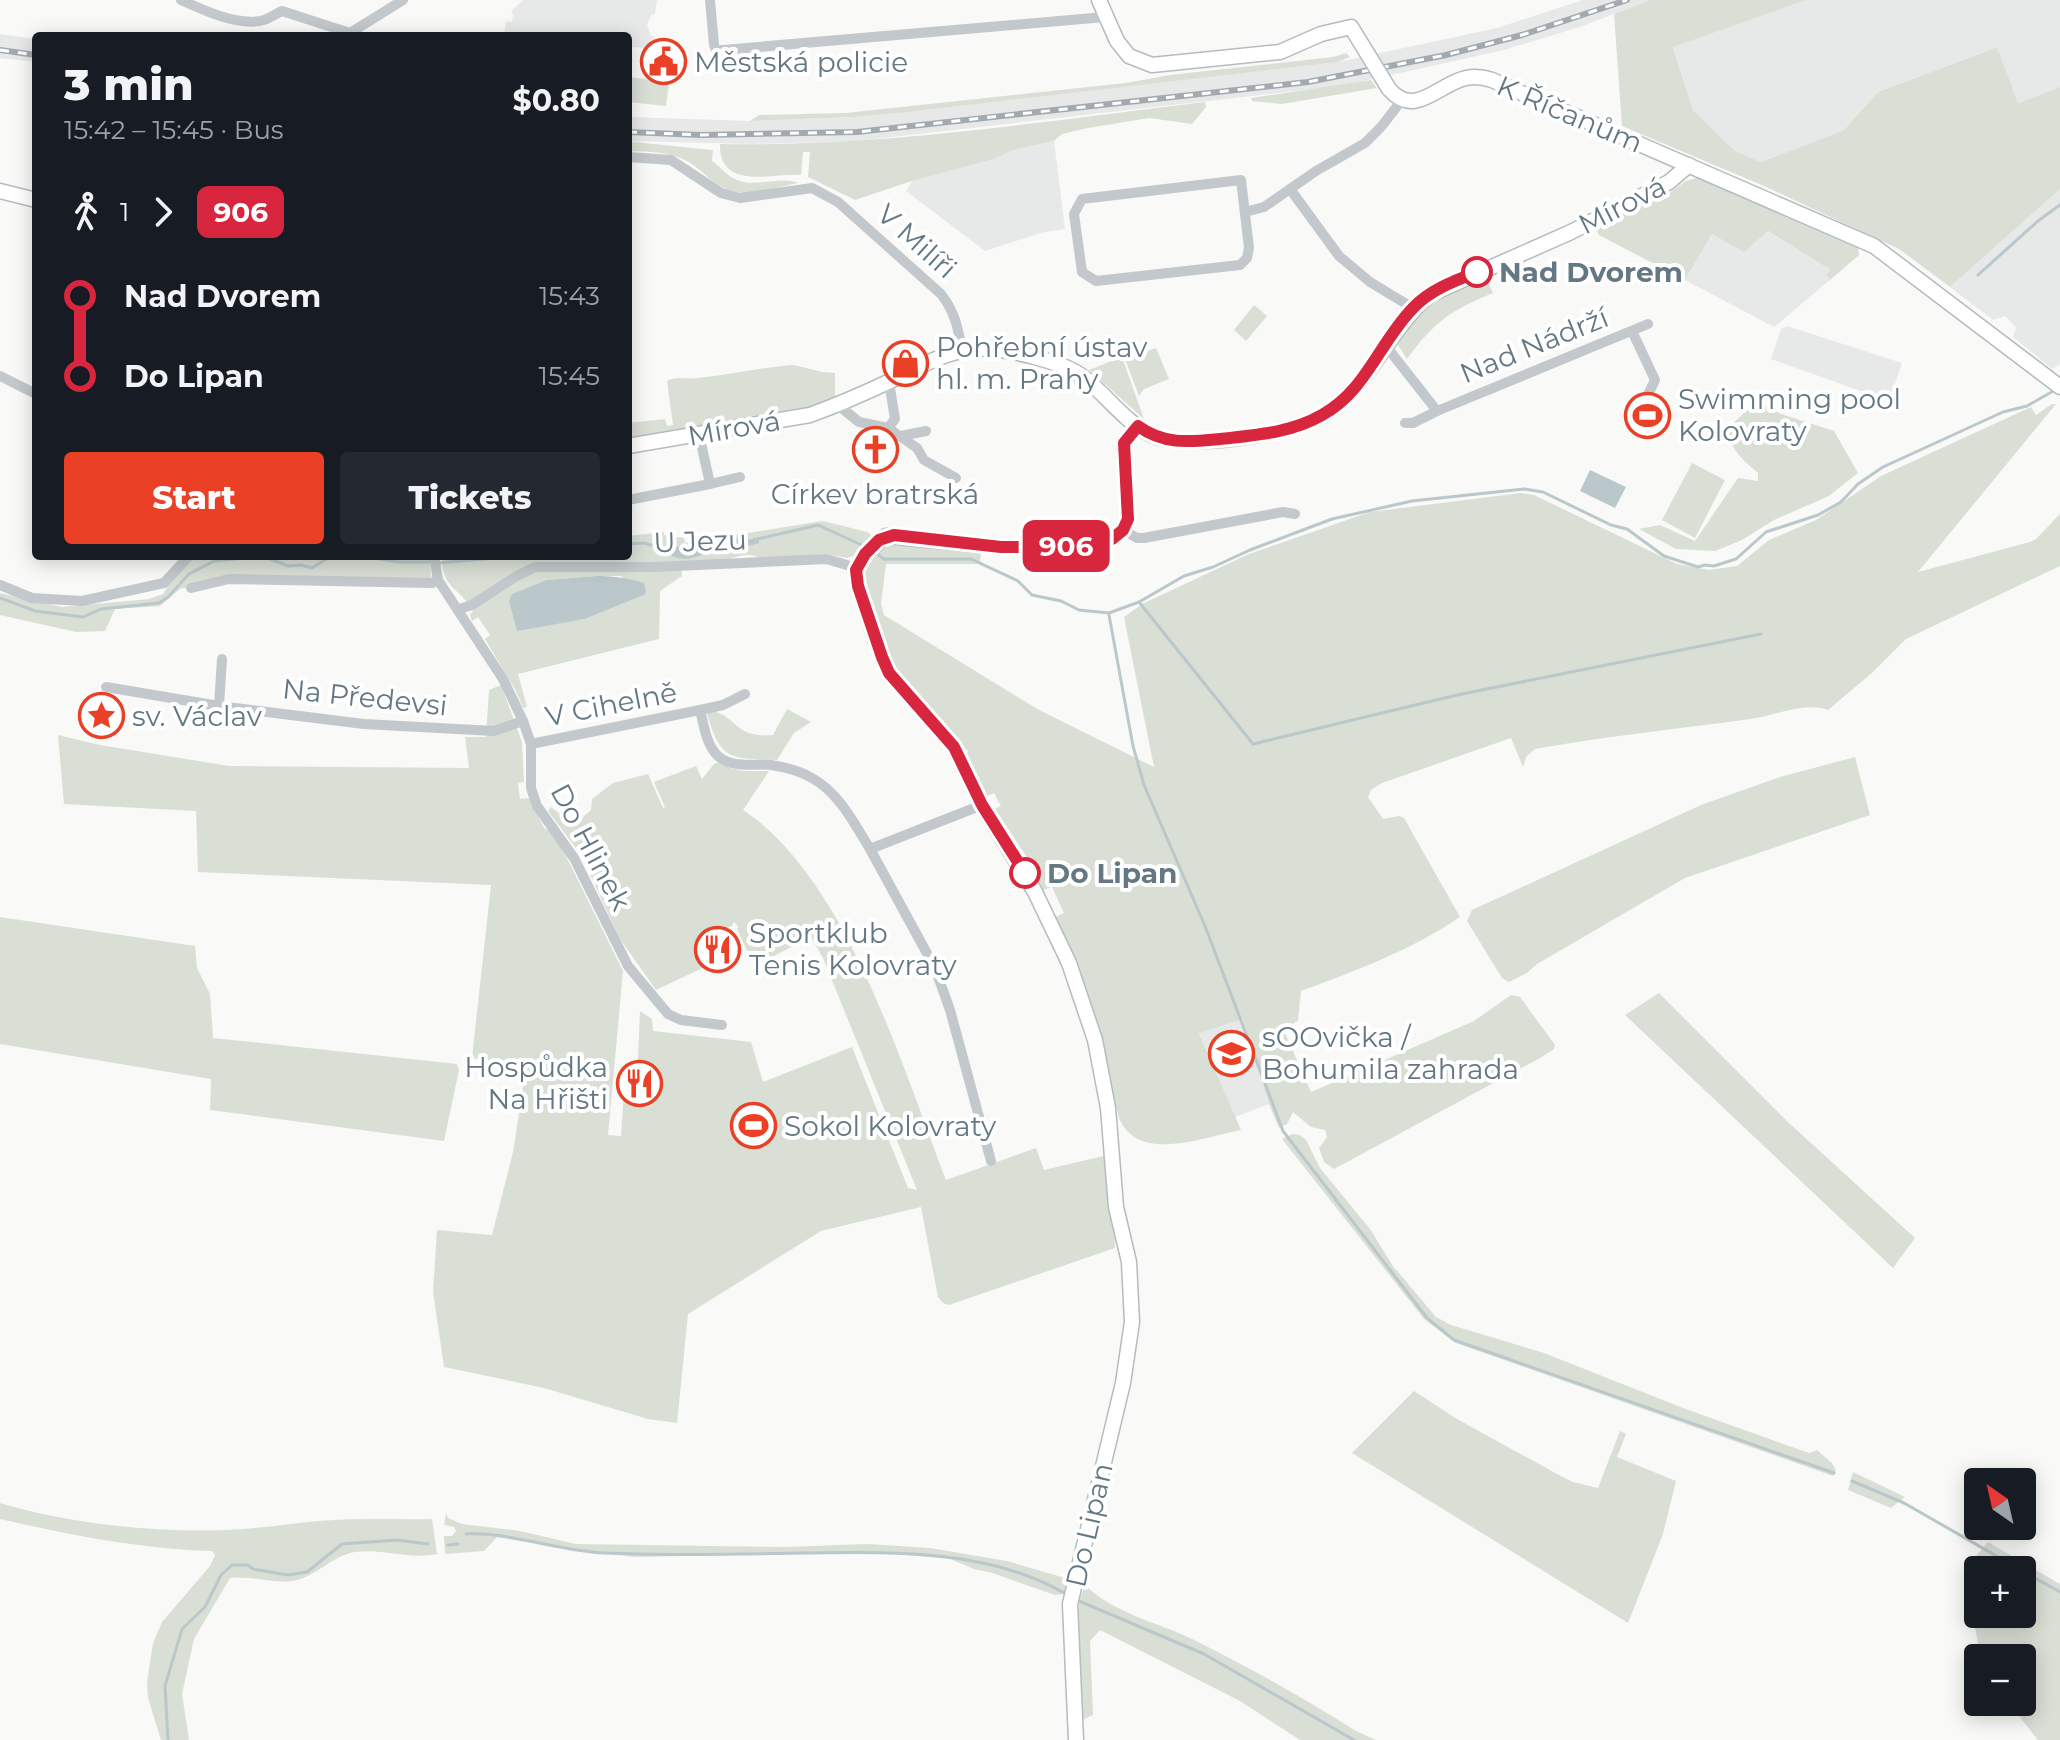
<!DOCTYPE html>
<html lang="en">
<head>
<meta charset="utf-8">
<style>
	:root { --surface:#171b24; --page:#242831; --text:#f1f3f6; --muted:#9ea1a6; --accent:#ea4026 }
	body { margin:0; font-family:Montserrat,sans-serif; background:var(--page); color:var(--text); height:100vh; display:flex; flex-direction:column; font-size:30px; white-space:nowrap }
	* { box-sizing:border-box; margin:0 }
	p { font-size:26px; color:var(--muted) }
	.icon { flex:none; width:44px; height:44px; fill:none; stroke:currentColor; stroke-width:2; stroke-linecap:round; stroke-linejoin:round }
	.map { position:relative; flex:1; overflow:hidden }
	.panel { position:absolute; left:32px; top:32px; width:600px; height:528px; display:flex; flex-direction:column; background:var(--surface); border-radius:8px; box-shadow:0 4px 20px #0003 }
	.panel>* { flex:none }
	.badge { padding:0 16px; border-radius:12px; font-size:28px; line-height:52px }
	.needle { width:52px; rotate:326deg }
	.tools { position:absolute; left:1964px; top:1468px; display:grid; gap:16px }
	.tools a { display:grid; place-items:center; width:72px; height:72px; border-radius:8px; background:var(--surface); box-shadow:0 4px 20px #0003; font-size:40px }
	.map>.badge { position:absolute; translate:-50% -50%; box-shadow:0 0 0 4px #fff }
	.legs { display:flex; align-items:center; gap:12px; height:88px; padding:0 32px; font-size:26px }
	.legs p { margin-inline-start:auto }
	.headline { display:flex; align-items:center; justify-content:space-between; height:136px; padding:0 32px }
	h1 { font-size:44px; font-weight:800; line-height:60px }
	.button { display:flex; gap:16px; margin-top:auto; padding:16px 32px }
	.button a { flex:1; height:92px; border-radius:8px; background:var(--accent); color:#fff; font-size:32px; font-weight:800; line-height:92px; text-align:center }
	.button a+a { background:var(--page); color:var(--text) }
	ul { padding:0 32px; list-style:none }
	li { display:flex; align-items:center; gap:28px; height:80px; font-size:30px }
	li i { display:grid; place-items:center; width:12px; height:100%; margin:0 10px; background:currentColor }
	li i::after { content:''; width:20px; height:20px; margin:-10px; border:6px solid; border-radius:50%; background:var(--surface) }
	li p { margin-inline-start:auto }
	li:first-child i { background:linear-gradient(#0000 50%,currentColor 0) }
	li:last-child i { background:linear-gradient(currentColor 50%,#0000 0) }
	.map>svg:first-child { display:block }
	.built { fill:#e7e9e8 }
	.green { fill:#dadfd6; fill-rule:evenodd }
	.water { fill:#bac8cb }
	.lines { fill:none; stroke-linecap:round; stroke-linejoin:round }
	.stream { stroke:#bac8cb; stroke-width:3 }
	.secondary-casing { stroke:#b4bcc0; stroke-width:17 }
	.street { stroke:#c2c8cb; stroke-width:10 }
	.secondary { stroke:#fff; stroke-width:14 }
	.rail-casing { stroke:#a1aaaf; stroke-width:6 }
	.rail { stroke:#fff; stroke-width:3; stroke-dasharray:9; stroke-linecap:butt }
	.secondary-bridge-casing { stroke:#b4bcc0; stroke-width:17; stroke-linecap:butt }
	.secondary-bridge { stroke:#fff; stroke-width:14 }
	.line-1-casing { stroke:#fff; stroke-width:18 }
	.line-1 { stroke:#d7263d; stroke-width:12 }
	.stop-1-dot { fill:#fff; stroke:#d7263d; stroke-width:4 }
	.labels { text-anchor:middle; stroke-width:8; stroke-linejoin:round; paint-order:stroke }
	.poi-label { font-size:28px; fill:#637883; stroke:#fff; text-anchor:start }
	.street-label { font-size:28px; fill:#637883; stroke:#fff }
	.stop-label { font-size:28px; font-weight:bold; fill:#637883; stroke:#fff; text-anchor:start }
</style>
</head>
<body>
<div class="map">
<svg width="2060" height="1740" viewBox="0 0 2060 1740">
	<rect width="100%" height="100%" fill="#f9f9f7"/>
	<g class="built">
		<polygon points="523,0 657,0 655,14 651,15 647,25 651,36 654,36 654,48 628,47 628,36 504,36 506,21 512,22 513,14 511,11"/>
		<polygon points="1583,0 1650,0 1580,27 1504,50 1341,86 856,141 750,144 628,141 628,117 750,121 854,117 1338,62 1497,28"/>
		<polygon points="1806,0 2060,0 2060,87 2018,103 1996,47 1878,92 1844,130 1761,162 1735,151 1693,110 1673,46"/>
		<polygon points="0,34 36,39 36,62 0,58"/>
		<polygon points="1054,141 1065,229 1044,232 985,251 906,191 912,181 994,159 1013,150"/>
		<polygon points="2060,189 2060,364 2052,369 2013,337 2016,327 2005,316 1993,320 1950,287"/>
		<polygon points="1767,231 1832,270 1826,275 1830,280 1774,327 1685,280 1712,234"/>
		<polygon points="1787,326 1902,363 1889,401 1771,359 1781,329"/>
		<polygon points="1244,1019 1269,1104 1235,1117 1199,1032"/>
	</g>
	<g class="green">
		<polygon points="1650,0 1806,0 1673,47 1693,110 1735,151 1761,162 1844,130 1878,92 1997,47 2018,103 2060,87 2060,189 1950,287 1899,249 1764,186 1622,126 1614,14"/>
		<polygon points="1346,53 1350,57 1338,62 907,112 854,117 750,121 759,115 846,113 1126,83 1170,75 1333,57"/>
		<polygon points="628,77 669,82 666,106 628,102"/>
		<polygon points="1371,80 1377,88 1282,104 1252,101 1251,98"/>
		<path d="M1205 102 1206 107 1192 124 1149 118 1088 128 1062 134 1054 141 1013 150 994 159 912 181 855 200 808 177 810 152H803L801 175C771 173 719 191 720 144 882 147 1045 121 1205 102Z"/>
		<path d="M634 142 713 150 712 161C720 166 725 174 733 178 753 190 777 175 798 183 778 187 756 195 736 192 716 189 705 172 689 162 670 151 649 152 628 151V144Z"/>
		<polygon points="1697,178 1708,178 1858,245 1859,255 1830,280 1826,275 1831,270 1768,231 1744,252 1712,234 1685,280 1599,235 1596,229 1670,192 1686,181"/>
		<path d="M1486 278 1493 293C1450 311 1435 321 1407 359L1398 345C1414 308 1451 291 1486 278Z"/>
		<polygon points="1254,305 1267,316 1246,341 1234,330"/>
		<polygon points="1156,348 1169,379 1144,389 1139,396 1125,359"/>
		<polygon points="1122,357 1144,419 1089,370"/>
		<path d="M794 365 822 372 835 373V396L808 409 628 439V423L665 419 667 426 673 425 667 381C677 375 687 380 698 378 730 375 761 367 794 365Z"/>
		<path d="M1757 401 1781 414 1834 431 1858 473 1829 496 1774 520 1742 540 1715 551 1676 549 1639 529 1660 525 1695 541 1738 478 1758 481V473C1743 460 1729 449 1728 428Z"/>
		<path d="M2052 404H2056L1918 572 2030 542 2036 539 2060 514V566L1906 639 1873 672 1828 710C1804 701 1775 716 1750 719 1678 729 1606 736 1535 749L1526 757 1523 767 1511 738 1382 783 1371 790 1368 797 1383 819 1399 816 1404 818 1460 917C1412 950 1355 971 1301 991L1298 1020 1284 1031 1311 1092 1474 1021 1511 995 1520 997 1555 1045 1554 1049 1542 1057 1334 1169 1324 1162 1319 1148 1327 1137 1325 1130 1311 1127 1293 1112 1287 1124 1279 1128 1269 1104 1243 1019 1199 1033 1241 1130C1204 1137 1138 1164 1119 1118L1086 988 1055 917 1064 913 1052 887 1043 890 1028 859 995 809 1001 806 994 793 985 797 965 760 968 751 907 688 885 650 865 589 862 571 867 559 887 541 981 551 980 564H886L881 604 884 615 1039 710 1154 767 1124 617 1142 604 1249 554 1370 512 1521 493 1534 495 1677 564 1709 570 1737 566 1769 540 1816 520 1881 476 2031 407 2036 415Z"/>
		<polygon points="1692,463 1725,480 1695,538 1662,520"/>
		<path d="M823 521 867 532 874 537 856 555 847 558 823 554 761 559C748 550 736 558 723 561 709 563 694 561 681 561L682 576 660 591 659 639 518 674 527 707 523 708 516 691 485 639 490 635 478 617 472 621 470 615 473 611C457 584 444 592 441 556H628V536L664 532V535L684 538 685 543ZM597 576H621L644 595 585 619 517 630 547 580Z"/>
		<polygon points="219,556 429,556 432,583 229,579 180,589 160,606 115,609 105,631 76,632 0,615 0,593 62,607 149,599 163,594 181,565 193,560"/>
		<path d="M501 685 522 742 524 782 518 783 520 799 529 798 544 828 555 834 623 971 608 1135 621 1136 625 1075 628 1066 638 1059 640 1011 652 1019 653 1031 751 1042 763 1082 852 1047 908 1188 917 1190 823 958 811 937 754 966 737 929 738 926 734 922 732 926 697 941 709 965 656 990 620 939 581 855 548 811 551 807 574 825 591 810 592 799 613 783 648 774 663 808 665 807 654 782 696 766 702 779 714 764 720 762C733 773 752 771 769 771L743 810C846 877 903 1069 946 1180L1036 1148 1044 1170 1112 1154 1115 1248 949 1305 943 1303 938 1297 921 1207 821 1231 688 1314 677 1423 648 1419 544 1388 444 1367 433 1292 437 1230 492 1235 513 1152 526 1068 472 1058 491 885 198 872 196 811 64 804 58 735 100 745 229 766 469 768 465 737H486L489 690Z"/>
		<path d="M787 709 811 722 794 733 777 760C731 758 721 762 707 714L709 711C737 713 732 739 773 735Z"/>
		<polygon points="1855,757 1870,815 1685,878 1537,964 1527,973 1509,982 1502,978 1467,921 1472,910 1701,805 1780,777"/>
		<polygon points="0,917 195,946 197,968 210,994 213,1038 457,1064 459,1070 444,1141 210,1110 211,1079 0,1044"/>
		<polygon points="1659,993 1789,1123 1915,1238 1893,1268 1625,1015"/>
		<polygon points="1293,1134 1300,1135 1306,1140 1320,1168 1370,1229 1393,1266 1436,1317 1451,1325 1544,1353 1683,1408 1809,1453 1817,1450 1832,1463 1836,1470 1833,1476 1456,1343 1424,1319 1282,1139"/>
		<polygon points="1414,1391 1457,1419 1559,1475 1573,1482 1598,1488 1620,1431 1626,1434 1617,1457 1676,1481 1663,1534 1628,1623 1352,1453"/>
		<polygon points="1853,1472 1905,1497 1891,1508 1848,1490"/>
		<path d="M0 1503C65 1523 156 1533 224 1530 261 1529 297 1522 334 1520 367 1518 400 1520 432 1519L437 1554C409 1560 383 1548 355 1552 333 1555 316 1577 293 1581 272 1584 251 1575 230 1578L194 1639 182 1694 189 1740H161L148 1698 147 1682 153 1643 162 1622 210 1566 215 1555 212 1551C140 1549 70 1535 0 1519Z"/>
		<polygon points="446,1513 448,1518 462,1524 520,1531 576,1544 785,1547 868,1544 930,1548 1007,1561 1065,1578 1067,1588 1063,1594 1055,1595 992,1573 974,1569 950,1559 874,1552 634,1557 559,1548 497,1537 484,1551 445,1554 444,1536 452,1536 456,1531 454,1527 444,1525"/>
		<path d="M1988 1542 2060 1584V1740H2038L2008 1702H2022V1658H1981L1972 1612 1971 1562ZM1978 1570H2022V1614H1978Z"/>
		<path d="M1086 1586C1114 1613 1156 1622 1190 1638 1243 1664 1306 1699 1356 1731L1376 1740H1300L1240 1701 1100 1630 1090 1641 1093 1715 1080 1721C1079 1694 1070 1603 1086 1586Z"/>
	</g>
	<g class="water">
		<polygon points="1590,470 1626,487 1615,508 1580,491"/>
		<path d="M734 538 759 540V543C744 548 728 549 713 552 695 556 687 564 668 554L669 546 681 547Z"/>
		<path d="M597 576C614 576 628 578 644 583L646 592 644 595 585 619 517 631 509 601 512 594 547 580Z"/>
	</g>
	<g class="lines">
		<g class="stream">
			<polyline points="1978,275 2038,221 2060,205"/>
			<polyline points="753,540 818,525 866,547"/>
			<polyline points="628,544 644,543 671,551"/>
			<polyline points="873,551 884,559 971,559 1018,581 1032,595 1061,601 1079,610 1109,613 1139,602 1184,576 1213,567 1250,550 1332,519 1412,501 1524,489 1543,492 1611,525 1627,529 1664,556 1698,567 1705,565 1714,566 1736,559 1766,532 1818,515 1841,502 1858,484 1883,467 2003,412 2027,406 2055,390"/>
			<polyline points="363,556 398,562 431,562"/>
			<polyline points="438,563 518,556 570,556"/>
			<polyline points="0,598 35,611 83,617 101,609 159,603 168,597 189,574 214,561 263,556 288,566 301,565 312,568 331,556 352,556"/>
			<polyline points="1139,602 1253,744 1457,695 1761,634"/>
			<polyline points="1109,615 1133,746 1144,785 1205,926 1283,1131 1427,1318 1454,1340 1834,1473"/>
			<polyline points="1852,1481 1904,1503 2021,1570"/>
			<path d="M466 1534C512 1532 558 1551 605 1553 671 1556 738 1554 805 1553 892 1552 989 1549 1066 1594"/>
			<polyline points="448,1545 458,1544"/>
			<polyline points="2022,1571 2060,1592"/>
			<polyline points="1079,1601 1204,1654 1354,1740"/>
			<polyline points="168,1740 165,1686 182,1629 205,1607 221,1575 232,1565 248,1565 253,1569 288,1575 307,1572 342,1544 397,1540 428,1544"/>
		</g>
		<defs>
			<g id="secondary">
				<polyline points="1099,0 1117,41 1129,56 1152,65 1280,52 1321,34 1351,27 1367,53"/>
				<path d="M1389 89C1415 119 1438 84 1466 78 1475 76 1483 77 1492 80L1874 246 2060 387"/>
				<polyline points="0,191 36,200"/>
				<path d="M628 446 810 415C837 405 863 394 888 382 922 366 952 346 990 349 1015 351 1064 362 1083 377 1106 394 1125 423 1152 435 1186 451 1291 434 1323 415 1371 386 1388 328 1431 294L1571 232 1669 182 1689 165"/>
				<polyline points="1076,1740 1070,1604 1123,1383 1132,1322 1129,1262 1116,1207 1108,1108 1095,1040 1069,963 1035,892 982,805 954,747 889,673 876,641 858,586 856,570 865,554 886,536 1001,547 1053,547 1112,539 1123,530 1128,519 1124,443 1138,426"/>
			</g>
		</defs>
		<use href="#secondary" class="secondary-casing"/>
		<g class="street">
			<path d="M181 0C203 10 238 27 264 20 270 18 276 14 282 11L350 33 403 0"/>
			<polyline points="710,0 714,45 716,50 723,50 1105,17"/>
			<path d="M628 157 671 160 721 193 740 198 812 188 838 202 941 294C955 312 958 328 962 350"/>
			<polygon points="1241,180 1249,248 1247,258 1240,265 1096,281 1082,272 1074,214 1082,199"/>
			<polyline points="1290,189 1339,256 1370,282 1413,308"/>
			<polyline points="1245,212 1264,207 1316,171 1365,143 1381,127 1402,100"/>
			<polyline points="1632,331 1655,380 1644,403"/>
			<polyline points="1386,346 1437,411"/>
			<polyline points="0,376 36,394"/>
			<polyline points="838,405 859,422 888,428 917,448 924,460 956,478"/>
			<polyline points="1405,423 1413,423 1437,411 1648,324"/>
			<polyline points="888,428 895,419 889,382"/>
			<polyline points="699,434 710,484 740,477"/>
			<polyline points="901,436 926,431"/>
			<polyline points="628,500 710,484"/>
			<polyline points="1123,530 1137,538 1144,538 1283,512 1295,514"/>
			<polyline points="434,556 438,580 503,679 523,721 531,744 531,788 537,806 574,858 628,966 668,1014 681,1020 722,1025"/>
			<polyline points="0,585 32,598 82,601 164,583 189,556"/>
			<polyline points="191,588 229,579 432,583 438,580"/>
			<polyline points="459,609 472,605 515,577 535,567 654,567 826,559 847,565 856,570"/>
			<polyline points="106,687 219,706 364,724 494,731 523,721"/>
			<polyline points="219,706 222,659"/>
			<polyline points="700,710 723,705 745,694"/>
			<path d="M531 744 700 710C704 725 706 745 718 756 733 769 754 763 771 765 785 767 800 771 812 778 839 793 854 823 870 849L982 805"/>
			<polyline points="870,849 935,968 950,1010 991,1161"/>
		</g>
		<use href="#secondary" class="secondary"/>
		<defs>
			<g id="rail">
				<polyline points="0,50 36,55"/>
				<polyline points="628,132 701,135 857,132 1308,82 1446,55 1522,35 1627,0"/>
			</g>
		</defs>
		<use href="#rail" class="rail-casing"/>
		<use href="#rail" class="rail"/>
		<defs>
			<polyline id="secondary-bridge" points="1367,53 1389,89"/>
		</defs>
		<use href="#secondary-bridge" class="secondary-bridge-casing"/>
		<use href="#secondary-bridge" class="secondary-bridge"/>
	</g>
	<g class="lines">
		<defs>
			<path id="line-1" d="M1025 873 982 805 954 747 889 673 882 657 858 586 856 570 865 554 879 540 894 535 1001 547H1053L1112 539 1123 530 1128 519 1124 443 1138 426C1164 445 1189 442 1220 439 1255 435 1291 433 1322 415 1366 391 1379 343 1413 308 1430 290 1454 281 1477 272"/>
		</defs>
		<use href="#line-1" class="line-1-casing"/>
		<use href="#line-1" class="line-1"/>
	</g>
	<defs>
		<symbol id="civic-ring" viewBox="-11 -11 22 22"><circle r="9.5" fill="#fff" stroke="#ea4026" stroke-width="1.5"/><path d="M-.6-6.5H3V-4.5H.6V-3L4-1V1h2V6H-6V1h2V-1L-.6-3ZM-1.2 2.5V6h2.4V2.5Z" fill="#ea4026"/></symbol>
		<symbol id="shop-ring" viewBox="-11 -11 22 22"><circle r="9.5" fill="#fff" stroke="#ea4026" stroke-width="1.5"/><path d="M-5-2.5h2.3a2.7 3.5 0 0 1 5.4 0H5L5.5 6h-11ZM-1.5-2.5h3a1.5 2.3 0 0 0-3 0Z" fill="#ea4026"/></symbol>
		<symbol id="stadium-ring" viewBox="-11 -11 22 22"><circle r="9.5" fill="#fff" stroke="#ea4026" stroke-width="1.5"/><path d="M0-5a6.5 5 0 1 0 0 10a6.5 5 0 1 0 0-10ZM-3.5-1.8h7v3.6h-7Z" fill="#ea4026"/></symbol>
		<symbol id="church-ring" viewBox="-11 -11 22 22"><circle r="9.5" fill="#fff" stroke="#ea4026" stroke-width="1.5"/><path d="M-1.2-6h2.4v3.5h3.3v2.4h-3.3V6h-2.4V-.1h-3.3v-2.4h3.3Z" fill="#ea4026"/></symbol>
		<symbol id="sight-ring" viewBox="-11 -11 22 22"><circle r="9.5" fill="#fff" stroke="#ea4026" stroke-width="1.5"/><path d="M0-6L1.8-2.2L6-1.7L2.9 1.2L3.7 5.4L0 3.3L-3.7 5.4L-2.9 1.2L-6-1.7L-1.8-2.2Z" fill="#ea4026"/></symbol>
		<symbol id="restaurant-ring" viewBox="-11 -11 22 22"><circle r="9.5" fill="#fff" stroke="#ea4026" stroke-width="1.5"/><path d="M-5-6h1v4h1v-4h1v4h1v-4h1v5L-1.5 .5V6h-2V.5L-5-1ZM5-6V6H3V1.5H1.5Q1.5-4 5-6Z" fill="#ea4026"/></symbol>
		<symbol id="school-ring" viewBox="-11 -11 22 22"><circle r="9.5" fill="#fff" stroke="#ea4026" stroke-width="1.5"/><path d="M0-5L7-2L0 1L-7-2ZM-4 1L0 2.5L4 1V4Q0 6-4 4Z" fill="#ea4026"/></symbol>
	</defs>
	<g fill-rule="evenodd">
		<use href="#civic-ring" x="638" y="36" width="51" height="51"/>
		<use href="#shop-ring" x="880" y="338" width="51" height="51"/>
		<use href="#stadium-ring" x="1622" y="390" width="51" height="51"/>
		<use href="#church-ring" x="850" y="424" width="51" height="51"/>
		<use href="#sight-ring" x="76" y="690" width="51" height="51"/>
		<use href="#restaurant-ring" x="692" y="924" width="51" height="51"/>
		<use href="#school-ring" x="1206" y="1028" width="51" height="51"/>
		<use href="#restaurant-ring" x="614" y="1058" width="51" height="51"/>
		<use href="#stadium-ring" x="728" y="1100" width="51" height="51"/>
	</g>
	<g class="stop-1-dot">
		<circle cx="1477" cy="272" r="14"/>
		<circle cx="1025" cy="873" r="14"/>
	</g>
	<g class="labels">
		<g class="poi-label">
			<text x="694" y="72">Městská policie</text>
			<text x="936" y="357">Pohřební ústav<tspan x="936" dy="32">hl. m. Prahy</tspan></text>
			<text x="1678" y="409">Swimming pool<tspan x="1678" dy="32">Kolovraty</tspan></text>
			<text x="875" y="504" text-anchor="middle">Církev bratrská</text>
			<text x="132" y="726">sv. Václav</text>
			<text x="749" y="943">Sportklub<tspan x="749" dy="32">Tenis Kolovraty</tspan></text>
			<text x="1262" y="1047">sOOvička /<tspan x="1262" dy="32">Bohumila zahrada</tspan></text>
			<text x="608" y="1077" text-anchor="end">Hospůdka<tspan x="608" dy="32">Na Hřišti</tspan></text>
			<text x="784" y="1136">Sokol Kolovraty</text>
		</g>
		<g class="street-label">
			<text transform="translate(1570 114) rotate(23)" y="10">K Říčanům</text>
			<text transform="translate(1622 205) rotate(-27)" y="10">Mírová</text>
			<text transform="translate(917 241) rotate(42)" y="10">V Milíři</text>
			<text transform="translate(1534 345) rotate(-22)" y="10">Nad Nádrží</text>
			<text transform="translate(734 428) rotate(-10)" y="10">Mírová</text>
			<text transform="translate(700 541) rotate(-2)" y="10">U Jezu</text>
			<text transform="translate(365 697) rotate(6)" y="10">Na Předevsi</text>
			<text transform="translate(611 704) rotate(-11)" y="10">V Cihelně</text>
			<text transform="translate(591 847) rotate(62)" y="10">Do Hlinek</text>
			<text transform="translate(1089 1525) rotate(-77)" y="10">Do Lipan</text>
		</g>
		<g class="stop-label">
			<text x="1499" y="282">Nad Dvorem</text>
			<text x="1047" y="883">Do Lipan</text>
		</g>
	</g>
</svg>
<div class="tools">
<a><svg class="needle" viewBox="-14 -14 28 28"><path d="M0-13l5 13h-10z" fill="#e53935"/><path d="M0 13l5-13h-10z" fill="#9ea1a6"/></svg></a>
<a>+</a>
<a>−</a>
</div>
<b class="badge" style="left:1066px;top:546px;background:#d7263d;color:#fff">906</b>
<section class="panel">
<div class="headline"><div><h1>3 min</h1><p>15:42 – 15:45 · Bus</p></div><b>$0.80</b></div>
<div class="legs"><svg class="icon" aria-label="walk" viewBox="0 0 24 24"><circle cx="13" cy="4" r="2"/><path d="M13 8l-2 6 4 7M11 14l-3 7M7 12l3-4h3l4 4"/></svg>1<svg class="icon" aria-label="forward" viewBox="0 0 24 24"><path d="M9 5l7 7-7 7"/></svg><b class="badge" style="background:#d7263d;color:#fff">906</b></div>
<ul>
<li><i style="color:#d7263d"></i><b>Nad Dvorem</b><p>15:43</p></li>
<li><i style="color:#d7263d"></i><b>Do Lipan</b><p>15:45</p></li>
</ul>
<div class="button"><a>Start</a><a>Tickets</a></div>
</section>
</div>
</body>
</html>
